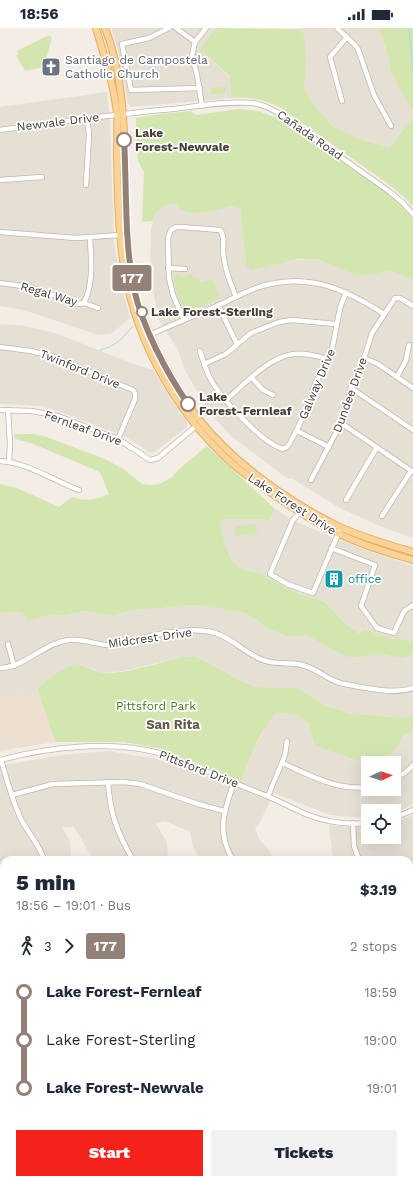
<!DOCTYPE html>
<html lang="en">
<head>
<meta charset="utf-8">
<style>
	:root { --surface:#fff; --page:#f2f2f3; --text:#1f2937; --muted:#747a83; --accent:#f5221b }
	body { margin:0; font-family:"Work Sans",sans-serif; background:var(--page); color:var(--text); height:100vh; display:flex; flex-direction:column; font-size:15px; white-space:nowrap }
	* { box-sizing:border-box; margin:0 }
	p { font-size:13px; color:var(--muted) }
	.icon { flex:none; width:22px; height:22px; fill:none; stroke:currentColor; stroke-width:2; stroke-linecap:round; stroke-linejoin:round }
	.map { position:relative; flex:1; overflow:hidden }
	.details { position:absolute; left:0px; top:828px; width:413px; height:328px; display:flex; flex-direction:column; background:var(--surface); border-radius:12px 12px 0 0; box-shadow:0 4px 16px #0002 }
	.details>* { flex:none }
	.badge { padding:0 8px; border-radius:3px; font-size:14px; line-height:26px }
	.needle { width:26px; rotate:86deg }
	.controls { position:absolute; left:361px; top:728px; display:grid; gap:8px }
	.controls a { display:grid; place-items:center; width:40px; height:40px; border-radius:0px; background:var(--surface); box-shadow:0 4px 16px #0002; font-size:20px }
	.map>.badge { position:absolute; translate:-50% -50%; box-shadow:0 0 0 2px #fff }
	.legs { display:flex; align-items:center; gap:6px; height:44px; padding:0 16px; font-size:13px }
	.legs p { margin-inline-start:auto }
	.overview { display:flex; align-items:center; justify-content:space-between; height:68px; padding:0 16px }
	h1 { font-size:22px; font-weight:800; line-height:30px }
	.action { display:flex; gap:8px; margin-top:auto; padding:8px 16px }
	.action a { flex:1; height:46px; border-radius:0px; background:var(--accent); color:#fff; font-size:16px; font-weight:800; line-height:46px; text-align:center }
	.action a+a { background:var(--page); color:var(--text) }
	ul { padding:0 16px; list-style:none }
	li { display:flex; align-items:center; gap:14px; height:48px; font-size:15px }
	li i { display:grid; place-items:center; width:6px; height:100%; margin:0 5px; background:currentColor }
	li i::after { content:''; width:10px; height:10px; margin:-5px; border:3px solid; border-radius:50%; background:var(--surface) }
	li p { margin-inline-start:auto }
	li:first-child i { background:linear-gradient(#0000 50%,currentColor 0) }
	li:last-child i { background:linear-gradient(currentColor 50%,#0000 0) }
	.status { display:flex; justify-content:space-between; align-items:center; height:28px; padding:0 20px; background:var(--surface); direction:ltr }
	.status svg { height:11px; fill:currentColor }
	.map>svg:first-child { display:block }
	.residential { fill:#e6dfd4; fill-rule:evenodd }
	.education { fill:#ece1d0 }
	.green { fill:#d4e6b0 }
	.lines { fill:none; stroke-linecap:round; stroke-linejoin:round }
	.stream { stroke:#a3d8ee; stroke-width:1 }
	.minor-casing { stroke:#c1b7ac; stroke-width:6 }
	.major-casing { stroke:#e1ae66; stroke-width:8 }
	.minor { stroke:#fff; stroke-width:4.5 }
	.major { stroke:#fcd396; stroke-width:6 }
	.line-1-casing { stroke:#fff; stroke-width:9 }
	.line-1 { stroke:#938177; stroke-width:6 }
	.stop-1-dot { fill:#fff; stroke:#938177; stroke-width:2 }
	.labels { text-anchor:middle; stroke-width:3.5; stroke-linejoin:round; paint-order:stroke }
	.worship-label { font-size:12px; fill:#5b616d; stroke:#fff; text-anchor:start }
	.street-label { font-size:12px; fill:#453d36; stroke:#fff }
	.stop-label { font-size:12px; font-weight:bold; fill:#453d36; stroke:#fff; text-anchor:start }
	.culture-label { font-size:12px; fill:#0d838f; stroke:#fff; text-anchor:start }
	.park-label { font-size:12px; fill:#4f762a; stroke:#fff }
	.neighbourhood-label { font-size:13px; font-weight:bold; fill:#685a4d; stroke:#fff }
</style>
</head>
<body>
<div class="status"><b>18:56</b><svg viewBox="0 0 49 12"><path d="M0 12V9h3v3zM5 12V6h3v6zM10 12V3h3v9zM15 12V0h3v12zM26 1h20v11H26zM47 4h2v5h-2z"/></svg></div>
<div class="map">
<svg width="413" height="1156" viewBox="0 0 413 1156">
	<rect width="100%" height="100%" fill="#f3ede6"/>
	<g class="residential">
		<polygon points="111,0 216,0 199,21 230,49 231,70 131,79 128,76 119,26"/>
		<polygon points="298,0 379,0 390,33 390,43 413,84 413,90 389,120 363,112 332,99 315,78 304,60 306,36 304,6"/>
		<polygon points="107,64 110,96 114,214 122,260 130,290 111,306 98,307 24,282 0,278 0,79"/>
		<polygon points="168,176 175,176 183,182 202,184 232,178 240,182 246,237 310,231 320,232 352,246 362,248 391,243 413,252 413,510 380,498 340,480 291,450 288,451 231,408 211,386 185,343 178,322 159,292 150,249 151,201 155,185"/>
		<polygon points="0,296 25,298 55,305 133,336 153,342 170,370 187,394 187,399 152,426 126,409 52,381 40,378 0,376"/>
		<polygon points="274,480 293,492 329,508 363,521 413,538 413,611 411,613 397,610 392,611 364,601 360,606 345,596 325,574 292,563 262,546 242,541 233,534 228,524 224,512 221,499 222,491 258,491 270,493"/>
		<polygon points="192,577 207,578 245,585 257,592 266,600 287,609 306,607 339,625 362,629 378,626 402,630 413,626 413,687 403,690 349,685 325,677 297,660 257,659 238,652 213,637 197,629 182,629 123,643 104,645 90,640 72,638 64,641 37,660 19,668 0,668 0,585 21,584 29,593 46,588 67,587 84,583 112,588 131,582 163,580"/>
		<path d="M276 685 295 686 309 696 315 718 361 734 368 735 387 727 397 719 403 708 413 704V775L404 781 394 784V783H368V790L330 787 274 765 259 796 255 801 259 811 269 822 274 832H201L193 819 190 804 165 793 157 795 156 796 167 814 168 832H94L74 799H62L70 813 71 827 70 832H4V996L0 993V738L60 727 108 723 157 731 194 743 227 757 241 752 253 723 268 694ZM368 735H394V761H368Z"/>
		<polygon points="413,787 413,905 409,908 409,832 333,832 329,797 348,799 368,799 368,809 394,809 394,795"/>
		<polygon points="413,935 413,1156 341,1156 338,1152 409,1152 409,937"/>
		<polygon points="0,1093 4,1095 4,1152 85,1152 90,1156 0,1156"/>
	</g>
	<polygon class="education" points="37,660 55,714 0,723 0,668 19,668"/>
	<g class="green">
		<path d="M216 0 299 1 304 6 305 16 306 36 304 60 315 78 333 99 363 112 389 120 413 90V179L404 169 387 155 281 80C264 71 250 69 231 70L230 48 199 21Z"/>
		<polygon points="379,0 413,0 413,84 390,43 390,33"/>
		<polygon points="49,7 52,10 44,39 25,43 16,27 18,26 17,23"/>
		<polygon points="226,59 226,65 211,67 211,60"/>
		<path d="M239 81 258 83 288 94 395 171 413 191V252L391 243 362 248 352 246 320 232 310 231H299L251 242 246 237 240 182 232 178C218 181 197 189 183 182 180 181 178 178 175 176H168L155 185 153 193 142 194 144 144 138 133 136 103V90L161 86 191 83 196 87Z"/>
		<path d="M176 246 183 249 190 246 201 254 212 251 220 270 188 284H186C179 274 175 260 173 249Z"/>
		<path d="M14 406H31L44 408 105 431 125 442 142 456 151 457 160 456 172 449 179 441 207 418 274 480 270 493 258 491H222L221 499 224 512 228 524 233 534 242 541 262 546 292 563 325 574 345 596 360 606 364 601 392 611 397 610 411 613 413 611V626L402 630 378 626 362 629H350L339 625 306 607 288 609 266 600 257 592 245 585 207 578 192 577 163 580 131 582 112 588 84 583 67 587 46 588 29 593 21 584 0 585V456L17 460 59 479 72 469C87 474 94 472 109 466L100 444 31 415 15 411Z"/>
		<polygon points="256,496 257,506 236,508 235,498"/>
		<path d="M182 629H197L213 637 238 652 257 659 297 660 325 677 349 685 403 690 413 687V704L403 708C401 711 399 716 397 719 388 729 374 735 361 734L315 718 309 696 295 686 276 685C259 704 250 730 241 753L158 720 123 714H55L37 660C47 653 59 642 70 638 81 635 93 643 103 645 122 647 162 634 182 629Z"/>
	</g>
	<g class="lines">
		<g class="stream">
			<polyline points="409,0 413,44"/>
			<path d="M100 322C117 318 121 311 132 299"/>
			<polyline points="0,1040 4,1043"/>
			<polyline points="155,1152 159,1156"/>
		</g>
		<defs>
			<g id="minor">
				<polyline points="169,0 149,10 122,16 131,62 200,60"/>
				<polyline points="176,0 195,14"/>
				<polyline points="337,0 355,17 358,21 374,67 391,98"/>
				<polyline points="342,73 330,29 347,9"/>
				<polyline points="202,78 197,47 192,29 193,23 195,14 206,0"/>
				<path d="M0 102C58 94 115 86 173 81 199 78 226 73 252 75 263 76 271 81 280 86L390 164 402 174 413 186"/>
				<polyline points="0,152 42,149"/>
				<polyline points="86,157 89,106 87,91"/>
				<polyline points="0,204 76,210 120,207"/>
				<polyline points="168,240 185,241"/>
				<polyline points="0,255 30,259 78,276 84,275 98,280"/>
				<path d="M84 275C94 254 91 232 90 210"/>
				<polyline points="218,277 237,316"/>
				<path d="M184 292 173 267 169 250 168 210 171 202 176 199H181L220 202C225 208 223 216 223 223 224 239 230 254 236 269"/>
				<polyline points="140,294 144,301 150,307 152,323"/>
				<path d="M150 307C172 296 195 288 217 278 230 272 242 265 256 260 305 243 344 260 384 286"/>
				<polyline points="0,319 31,323 54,329 133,362 135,365 135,371 118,411"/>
				<path d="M200 323C203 333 206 343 211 352 222 371 262 415 283 421L287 419 290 415 307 381 316 354 332 322 340 280 346 264"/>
				<polyline points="364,330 378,336 413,360"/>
				<polyline points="204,336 226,326 251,305 279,294 292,292 336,296"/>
				<polyline points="397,349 406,332 409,317"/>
				<polyline points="252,350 263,362 273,367"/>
				<polyline points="351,360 413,402"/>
				<path d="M226 372C245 356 268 329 294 326 306 325 317 328 328 331"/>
				<polyline points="0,382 32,383 58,388 118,411 150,432 158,430 196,398"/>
				<polyline points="8,382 10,416 9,434"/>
				<polyline points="341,395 413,444"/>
				<polyline points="297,403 329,419"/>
				<path d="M0 433C29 435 52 452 79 462"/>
				<polyline points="311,452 341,395 351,360 364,330 372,305 395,270 400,270 413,278"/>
				<polyline points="346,472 377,419"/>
				<polyline points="300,484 293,492 270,546 287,556 313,565 341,499"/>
				<polyline points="382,488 411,443"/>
				<polyline points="331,520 375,537 361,578 377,600 394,605 404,583 413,577"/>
				<polyline points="8,616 14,638"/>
				<path d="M0 640C26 639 43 615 69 612 84 610 97 618 111 617 123 617 135 612 146 609 165 604 196 599 215 605 232 610 246 626 263 632 275 637 289 634 302 637 316 640 326 651 340 655 361 659 392 667 413 660"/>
				<path d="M0 732C49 719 110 712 159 725 179 731 197 740 216 747 233 755 250 761 267 768 281 774 294 781 308 787 327 794 348 797 368 795"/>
				<path d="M1 732C7 752 12 772 21 791 28 805 40 817 44 832"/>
				<path d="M282 735C310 747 337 763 368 759"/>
				<polyline points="394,751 406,744 413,737"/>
				<path d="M108 754C110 786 117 804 133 832"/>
				<polyline points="12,767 53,756 124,754 140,756 198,776 224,783"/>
				<polyline points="268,768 285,727 287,713"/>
				<polyline points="394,790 413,782"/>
				<polyline points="353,795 354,818 359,832"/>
				<path d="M233 832C216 805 224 782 234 755"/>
				<polyline points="0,864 4,865"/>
				<polyline points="409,877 413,878"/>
				<polyline points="0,954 4,959"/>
				<polyline points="409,985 413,983"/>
				<polyline points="0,1120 4,1115"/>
				<polyline points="377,1152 384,1156"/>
				<polyline points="0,1153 6,1156"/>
				<polyline points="41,1156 44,1152"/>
			</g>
			<g id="major">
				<path d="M96 0C104 28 114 56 117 86 118 99 117 113 117 127 118 166 118 206 125 245 138 318 179 389 234 437 253 453 272 466 292 479 307 489 323 499 339 506 363 517 388 525 413 532"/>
				<path d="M105 0C131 66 122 139 128 209 129 226 130 245 134 262 139 283 149 304 158 324 170 347 182 369 198 390 232 434 290 475 340 499 364 510 389 517 413 524"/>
				<polyline points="0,1073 4,1076"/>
				<polyline points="0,1085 4,1087"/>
				<polyline points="99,1152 105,1156"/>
				<polyline points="115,1152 120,1156"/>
			</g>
		</defs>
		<use href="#minor" class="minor-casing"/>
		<use href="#major" class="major-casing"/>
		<use href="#minor" class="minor"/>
		<use href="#major" class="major"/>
	</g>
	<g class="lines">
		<defs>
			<path id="line-1" d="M124 112C127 161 124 212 134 261 142 298 166 344 188 376"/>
		</defs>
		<use href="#line-1" class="line-1-casing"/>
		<use href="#line-1" class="line-1"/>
	</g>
	<defs>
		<symbol id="church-square" viewBox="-11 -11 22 22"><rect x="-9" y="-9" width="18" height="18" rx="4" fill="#6b7280" stroke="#fff"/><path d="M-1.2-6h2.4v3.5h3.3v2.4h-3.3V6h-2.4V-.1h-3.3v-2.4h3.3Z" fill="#fff"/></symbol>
		<symbol id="building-square" viewBox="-11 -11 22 22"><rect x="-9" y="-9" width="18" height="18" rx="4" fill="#0f9aa8" stroke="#fff"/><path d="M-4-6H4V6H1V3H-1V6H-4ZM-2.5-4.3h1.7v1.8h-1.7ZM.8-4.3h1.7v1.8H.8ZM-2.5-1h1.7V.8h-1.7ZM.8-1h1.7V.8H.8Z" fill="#fff"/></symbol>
	</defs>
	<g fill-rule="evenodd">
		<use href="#church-square" x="40" y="28" width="22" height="22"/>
		<use href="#building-square" x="323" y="540" width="22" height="22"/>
	</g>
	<g class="stop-1-dot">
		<circle cx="124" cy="112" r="7"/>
		<circle cx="142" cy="284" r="5"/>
		<circle cx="188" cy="376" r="7"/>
	</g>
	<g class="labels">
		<g class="worship-label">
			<text x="65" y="36">Santiago de Campostela<tspan x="65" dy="14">Catholic Church</tspan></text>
		</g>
		<g class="street-label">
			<text transform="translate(58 94) rotate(-7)" y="4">Newvale Drive</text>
			<text transform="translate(310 107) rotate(35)" y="4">Cañada Road</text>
			<text transform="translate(49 266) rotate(16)" y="4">Regal Way</text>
			<text transform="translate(80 341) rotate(22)" y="4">Twinford Drive</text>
			<text transform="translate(317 356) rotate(-67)" y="4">Galway Drive</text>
			<text transform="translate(350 367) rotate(-70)" y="4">Dundee Drive</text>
			<text transform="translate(83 400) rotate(20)" y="4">Fernleaf Drive</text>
			<text transform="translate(292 476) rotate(33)" y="4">Lake Forest Drive</text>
			<text transform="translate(150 610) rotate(-8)" y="4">Midcrest Drive</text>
			<text transform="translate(199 741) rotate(21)" y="4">Pittsford Drive</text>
		</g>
		<g class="stop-label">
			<text x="135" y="109">Lake<tspan x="135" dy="14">Forest-Newvale</tspan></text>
			<text x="151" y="288">Lake Forest-Sterling</text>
			<text x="199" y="373">Lake<tspan x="199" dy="14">Forest-Fernleaf</tspan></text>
		</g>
		<g class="culture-label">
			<text x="348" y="555">office</text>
		</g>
		<g class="park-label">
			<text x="156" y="682">Pittsford Park</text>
		</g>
		<g class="neighbourhood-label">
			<text x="173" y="701">San Rita</text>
		</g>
	</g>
</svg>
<div class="controls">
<a><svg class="needle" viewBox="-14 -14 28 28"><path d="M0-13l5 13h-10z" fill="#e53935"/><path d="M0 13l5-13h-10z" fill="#747a83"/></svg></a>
<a><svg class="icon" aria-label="locate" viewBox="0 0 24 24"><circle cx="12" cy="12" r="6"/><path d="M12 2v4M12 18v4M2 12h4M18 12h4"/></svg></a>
</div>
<b class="badge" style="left:132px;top:250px;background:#938177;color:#fff">177</b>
<section class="details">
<div class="overview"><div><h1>5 min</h1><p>18:56 – 19:01 · Bus</p></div><b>$3.19</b></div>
<div class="legs"><svg class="icon" aria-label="walk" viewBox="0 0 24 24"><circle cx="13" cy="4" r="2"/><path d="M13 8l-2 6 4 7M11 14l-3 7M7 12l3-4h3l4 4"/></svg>3<svg class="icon" aria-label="forward" viewBox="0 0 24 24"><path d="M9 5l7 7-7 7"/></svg><b class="badge" style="background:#938177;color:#fff">177</b><p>2 stops</p></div>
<ul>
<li><i style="color:#938177"></i><b>Lake Forest-Fernleaf</b><p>18:59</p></li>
<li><i style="color:#938177"></i><span>Lake Forest-Sterling</span><p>19:00</p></li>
<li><i style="color:#938177"></i><b>Lake Forest-Newvale</b><p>19:01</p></li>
</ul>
<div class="action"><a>Start</a><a>Tickets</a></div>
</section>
</div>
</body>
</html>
